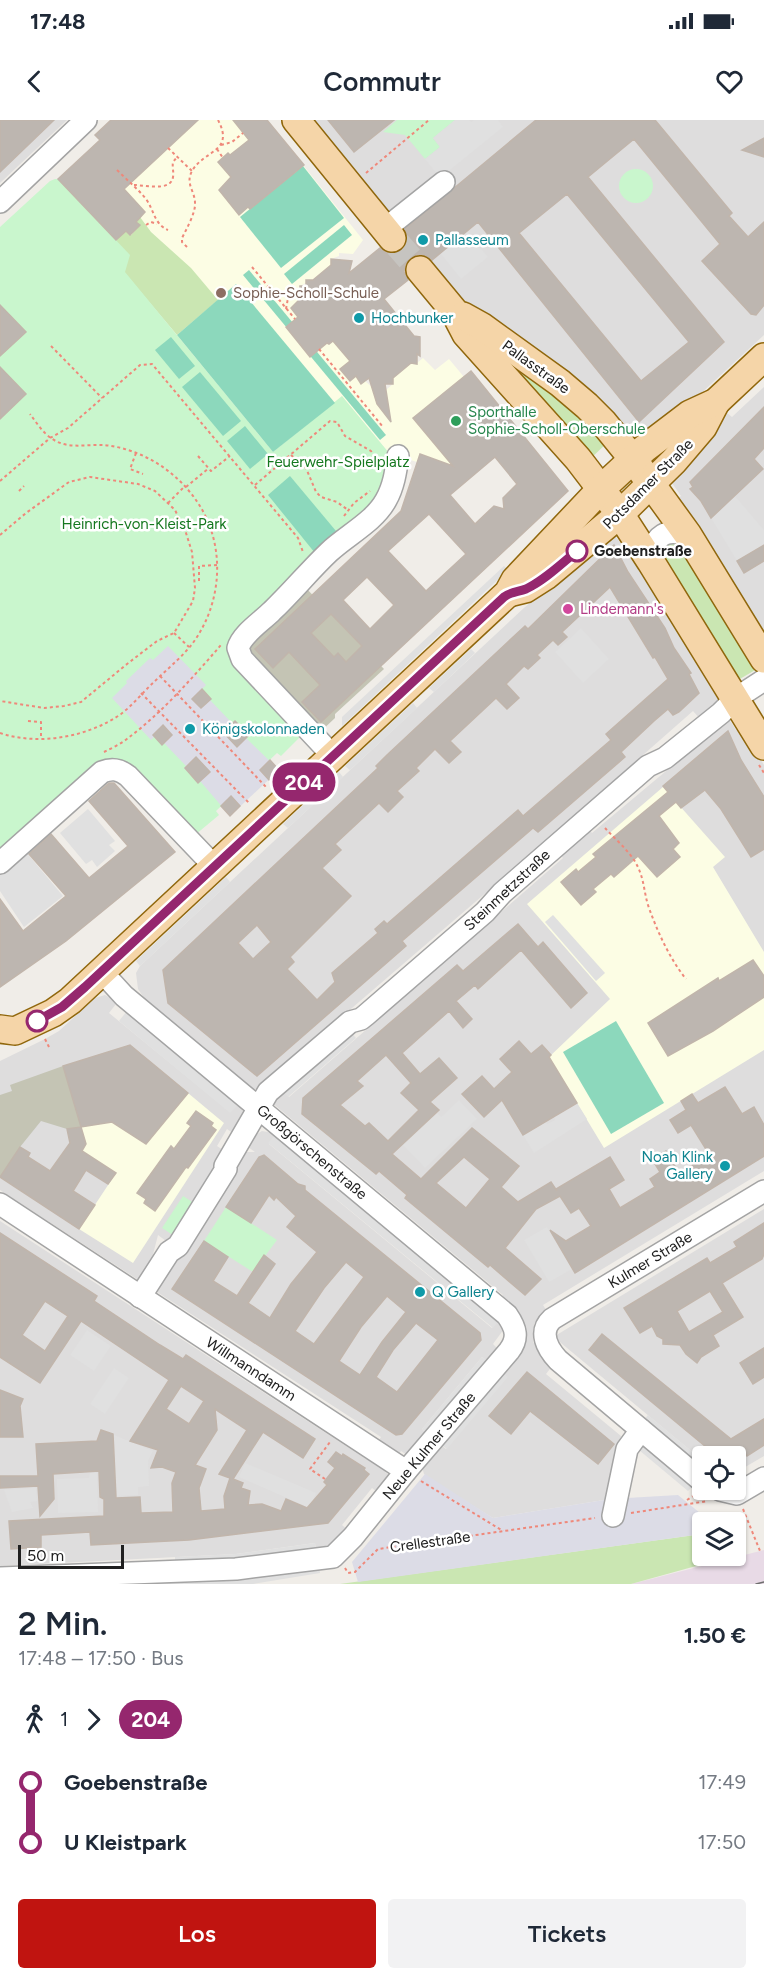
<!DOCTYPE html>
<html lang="de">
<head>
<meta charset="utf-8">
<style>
	:root { --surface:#fff; --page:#f2f2f3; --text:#1f2937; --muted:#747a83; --accent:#c01410 }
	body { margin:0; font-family:Figtree,sans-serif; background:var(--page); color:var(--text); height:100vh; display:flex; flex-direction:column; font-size:22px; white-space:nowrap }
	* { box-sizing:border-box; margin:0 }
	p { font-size:20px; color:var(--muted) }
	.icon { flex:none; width:33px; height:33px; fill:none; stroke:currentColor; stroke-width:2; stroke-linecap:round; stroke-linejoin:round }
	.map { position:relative; height:1464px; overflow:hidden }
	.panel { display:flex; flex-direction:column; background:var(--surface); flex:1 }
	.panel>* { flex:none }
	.badge { padding:0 12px; border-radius:20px; font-size:21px; line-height:39px }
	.controls { position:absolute; left:692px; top:1326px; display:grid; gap:12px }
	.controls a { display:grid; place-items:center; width:54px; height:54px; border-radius:6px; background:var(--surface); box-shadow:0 2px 4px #0004; font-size:30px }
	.scale { position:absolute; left:18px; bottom:15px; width:106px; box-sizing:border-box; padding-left:6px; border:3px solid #202020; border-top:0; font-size:16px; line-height:21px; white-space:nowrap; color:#202020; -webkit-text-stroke:4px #fff; paint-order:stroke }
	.map>.badge { position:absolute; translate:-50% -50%; box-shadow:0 0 0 3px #fff }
	.legs { display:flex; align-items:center; gap:9px; height:66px; padding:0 18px; font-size:20px }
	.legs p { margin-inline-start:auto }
	.overview { display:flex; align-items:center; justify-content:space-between; height:102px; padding:0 18px }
	h1 { font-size:33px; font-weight:600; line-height:45px }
	.primary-button { display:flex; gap:12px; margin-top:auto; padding:12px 18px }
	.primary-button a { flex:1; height:69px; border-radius:6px; background:var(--accent); color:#fff; font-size:24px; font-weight:600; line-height:69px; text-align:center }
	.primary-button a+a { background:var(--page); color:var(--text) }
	ul { padding:0 18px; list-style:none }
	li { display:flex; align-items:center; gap:21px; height:60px; font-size:22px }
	li i { display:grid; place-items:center; width:9px; height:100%; margin:0 8px; background:currentColor }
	li i::after { content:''; width:15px; height:15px; margin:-8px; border:4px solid; border-radius:50%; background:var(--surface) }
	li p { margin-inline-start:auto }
	li:first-child i { background:linear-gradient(#0000 50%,currentColor 0) }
	li:last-child i { background:linear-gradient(currentColor 50%,#0000 0) }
	.status { display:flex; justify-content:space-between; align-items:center; height:42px; padding:0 30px; background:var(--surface); direction:ltr }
	.status svg { height:16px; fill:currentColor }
	header { display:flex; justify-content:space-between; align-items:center; height:78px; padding:0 18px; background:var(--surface); font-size:27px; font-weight:600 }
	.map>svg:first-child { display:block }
	.residential { fill:#dedddd }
	.industrial { fill:#e8dae6 }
	.education { fill:#fcfde4 }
	.construction { fill:#c4c4b4 }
	.grass { fill:#cae6b2 }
	.park { fill:#c9f6cd }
	.pitch { fill:#8cd8bc }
	.parking { fill:#e0e0e0 }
	.plaza { fill:#dcdce6 }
	.building { fill:#bdb6b0; stroke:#c1b5ab; stroke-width:1.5; fill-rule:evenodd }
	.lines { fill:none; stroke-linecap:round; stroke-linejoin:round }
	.major-tunnel { stroke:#c6c4c0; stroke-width:27; stroke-dasharray:27 14; stroke-linecap:butt }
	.minor-casing { stroke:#a4a4a4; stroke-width:24 }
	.major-casing { stroke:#90670c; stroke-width:30 }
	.path { stroke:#ef887a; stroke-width:2; stroke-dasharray:3 3; stroke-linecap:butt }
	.minor { stroke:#fff; stroke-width:21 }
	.major { stroke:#f5d5a8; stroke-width:27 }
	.tram { stroke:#6e6e6e; stroke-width:1.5 }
	.line-1-casing { stroke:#fff; stroke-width:14 }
	.line-1 { stroke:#95276e; stroke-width:9 }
	.culture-dot { fill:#0f9aa8; stroke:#fff; stroke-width:2 }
	.education-dot { fill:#8d6e63; stroke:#fff; stroke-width:2 }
	.leisure-dot { fill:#2e9e5b; stroke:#fff; stroke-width:2 }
	.stop-1-dot { fill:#fff; stroke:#95276e; stroke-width:3 }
	.hotel-dot { fill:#d1479c; stroke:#fff; stroke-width:2 }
	.labels { text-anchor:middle; stroke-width:5; stroke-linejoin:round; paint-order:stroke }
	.culture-label { font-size:15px; fill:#0d838f; stroke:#fff; text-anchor:start }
	.education-label { font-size:15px; fill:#785e54; stroke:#fff; text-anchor:start }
	.street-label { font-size:15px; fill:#202020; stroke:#fff }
	.leisure-label { font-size:15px; fill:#27864d; stroke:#fff; text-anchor:start }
	.park-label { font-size:15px; fill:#15781f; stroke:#fff }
	.stop-label { font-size:15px; font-weight:bold; fill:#202020; stroke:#fff; text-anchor:start }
	.hotel-label { font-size:15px; fill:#b23c85; stroke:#fff; text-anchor:start }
</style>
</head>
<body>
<div class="status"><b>17:48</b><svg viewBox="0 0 49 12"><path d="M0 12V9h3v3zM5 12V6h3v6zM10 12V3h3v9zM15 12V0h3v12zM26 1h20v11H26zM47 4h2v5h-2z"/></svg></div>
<header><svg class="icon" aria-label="back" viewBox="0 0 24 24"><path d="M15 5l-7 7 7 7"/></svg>Commutr<svg class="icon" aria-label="heart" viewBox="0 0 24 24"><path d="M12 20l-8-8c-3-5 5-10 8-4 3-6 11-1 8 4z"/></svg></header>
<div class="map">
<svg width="764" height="1464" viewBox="0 0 764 1464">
	<rect width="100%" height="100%" fill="#f0ede8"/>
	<g class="residential">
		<polygon points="0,0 67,0 0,63"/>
		<polygon points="314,0 764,0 764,215 697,277 642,316 634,314 629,307 624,311 466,182 438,153"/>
		<polygon points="764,267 764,520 677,379 681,376 672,363 672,359 726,295 727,293 732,297"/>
		<polygon points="612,416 616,417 624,428 629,425 712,558 707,561 719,581 701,600 693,591 576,694 592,713 727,600 731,602 736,610 741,607 764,645 764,1051 543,1185 548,1193 538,1199 534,1204 533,1222 541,1234 553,1245 546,1254 621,1316 610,1379 493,1398 441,1366 424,1354 421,1344 439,1323 446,1329 507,1257 500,1251 513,1235 500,1179 503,1175 271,982 281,970 289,977 563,738 547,720 258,969 253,969 147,882 138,869 136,853 140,846 525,487"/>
		<polygon points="105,875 112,879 116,884 109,893 230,992 236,984 241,986 244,995 234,1014 227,1009 217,1026 226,1032 255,1032 248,1027 254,1016 262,1011 273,1013 275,1015 269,1024 492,1208 500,1199 504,1209 493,1224 500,1231 490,1243 482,1237 422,1309 429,1315 410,1337 401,1331 398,1335 377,1323 381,1317 157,1172 156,1171 180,1127 168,1118 166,1121 158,1115 150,1146 141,1158 137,1159 0,1070 0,941 45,919 59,911 95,878"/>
		<polygon points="764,1089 764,1336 735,1353 735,1336 702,1336 702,1340 555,1218 555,1216"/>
		<polygon points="0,1101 366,1339 370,1334 389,1346 385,1352 394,1358 380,1374 372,1368 342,1405 349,1411 330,1431 316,1431 315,1423 236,1434 0,1446"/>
	</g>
	<polygon class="industrial" points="764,1430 764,1464 631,1464 651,1459"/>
	<g class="education">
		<polygon points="111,0 267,0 363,120 353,134 339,133 339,136 331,139 331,145 313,160 306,160 306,163 300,166 299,179 366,256 366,262 372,267 386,270 393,264 393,258 411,243 417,243 423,238 435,250 449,239 464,257 471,251 495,301 448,352 389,333 342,277 273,332 171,208 58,59 100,20 95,15"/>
		<polygon points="663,667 725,737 713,747 764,832 764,930 604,1028 549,937 610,879 527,784"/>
		<polygon points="188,973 224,1003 133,1143 79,1109 116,1053 82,1031 86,1023 81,1007 112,1002 146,1024"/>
	</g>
	<g class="construction">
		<polygon points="304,466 384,549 335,594 335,598 318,614 243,534"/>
		<polygon points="63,946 81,1007 67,1009 41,1001 20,1027 0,1057 0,975 12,971 10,965"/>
	</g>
	<g class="grass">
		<polygon points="140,97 151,112 191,148 218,180 177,215 124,152 116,120 126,111 131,115 139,106 136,102"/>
		<polygon points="487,224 554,272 608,322 590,339"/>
		<polygon points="674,417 757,549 738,560 660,436 659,428"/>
		<polygon points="702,1414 702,1436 735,1436 735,1423 743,1433 631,1464 340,1464"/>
	</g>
	<g class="park">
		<polygon points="397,0 455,0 433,18 440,27 425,39 405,15 383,12"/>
		<circle cx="636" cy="66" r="17"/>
		<polygon points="55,59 58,59 130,135 125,152 273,332 342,276 389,333 382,378 237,519 304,613 281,636 277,633 216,691 219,695 195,715 119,641 0,737 0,236 25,211 0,185 0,107 50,61"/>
		<polygon points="183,1076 197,1085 176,1117 162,1108"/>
		<polygon points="226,1087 277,1120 253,1152 204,1121"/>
	</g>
	<g class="pitch">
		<polygon points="303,46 344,98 281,148 240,97"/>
		<polygon points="344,105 352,115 292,164 284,154"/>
		<polygon points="249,150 386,315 380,320 243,155"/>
		<polygon points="236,164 335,283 273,332 177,215"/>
		<polygon points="171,217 195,246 179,259 155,230"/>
		<polygon points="200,252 241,301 223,316 182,267"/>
		<polygon points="245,306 268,334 250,349 227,321"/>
		<polygon points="290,356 336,411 315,433 268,375"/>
		<polygon points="616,901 664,983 611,1014 563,932"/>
	</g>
	<g class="parking">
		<polygon points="455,0 469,0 471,2 474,0 498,0 503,7 440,58 425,39 440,27 433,18"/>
		<polygon points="439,77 488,137 461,159 412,98"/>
		<polygon points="735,376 764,410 764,425 737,441 711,398"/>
		<polygon points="504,446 508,450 342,606 342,597"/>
		<polygon points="581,508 609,539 583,563 555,532"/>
		<polygon points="471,529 475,533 434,572 429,568"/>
		<polygon points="413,583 417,588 350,650 345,646"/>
		<polygon points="339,652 343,657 288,708 283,704"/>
		<polygon points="88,689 115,721 109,725 115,731 97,747 92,740 86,744 60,713"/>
		<polygon points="26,732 63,776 24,807 0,771 0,754"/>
		<polygon points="226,757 230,762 140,846 136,841"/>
		<polygon points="553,795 605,853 596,861 545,802"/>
		<polygon points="127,891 239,984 230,993 119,901"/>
		<polygon points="349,910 356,918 288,977 281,969"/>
		<polygon points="459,980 477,999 425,1048 403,1025 437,993 441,997"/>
		<polygon points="577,983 587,999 534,1033 523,1015 545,1002 547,1004 555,1000 554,996"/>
		<polygon points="275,1015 500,1199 493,1208 268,1023"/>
		<polygon points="547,1107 572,1149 549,1162 524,1120"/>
		<polygon points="87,1210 111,1226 94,1251 70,1235"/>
		<polygon points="482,1237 490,1243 429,1315 422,1309"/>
		<polygon points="114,1248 129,1258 105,1294 90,1284"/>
		<polygon points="500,1251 508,1257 447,1329 439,1323"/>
		<polygon points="648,1295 702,1340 702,1352 642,1302"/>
		<polygon points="114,1315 153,1331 148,1341 149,1366 138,1367 138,1375 117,1376"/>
		<polygon points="645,1322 695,1364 688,1371 639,1330"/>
		<polygon points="245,1343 316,1373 310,1388 239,1357"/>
		<polygon points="90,1353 97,1353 98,1392 58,1393 57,1359 89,1358"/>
		<polygon points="36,1368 37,1381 30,1382 33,1388 12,1392 4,1370"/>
		<polygon points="315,1423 316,1431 175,1447 175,1437 236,1434"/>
		<polygon points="319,1447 320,1453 253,1464 77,1464"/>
	</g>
	<g class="plaza">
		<polygon points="168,526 206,565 202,569 211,579 210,580 232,603 235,601 246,618 279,650 230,696 200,661 190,651 188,652 184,648 186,646 164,623 155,616 151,620 112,578 127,563 126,561 150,538 153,540"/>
		<polygon points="425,1354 493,1398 610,1379 678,1375 711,1402 702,1402 702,1414 358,1462 352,1442"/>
	</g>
	<g class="building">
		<polygon points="0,0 54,0 0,52"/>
		<polygon points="111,0 198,0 124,69 145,92 136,102 140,105 130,115 126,111 116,120 58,59 100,20 95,15"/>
		<polygon points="233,0 267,0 304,45 250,89 248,87 239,95 219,70 231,57 218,42 228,33 230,35 249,20"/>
		<polygon points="328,0 394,0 354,32"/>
		<path d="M536 0H655L732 93 729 96 748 117 764 102V185L756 195 751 194 702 141 720 124 634 19 588 57 724 222 639 302 478 102 432 140 426 136 418 134 410 138 405 145 404 152 408 160 384 179 414 216 420 217V236L417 234V244L411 243 393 258V264H385L391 302 377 284 369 258 361 264 356 256 350 261 340 249 350 241 333 221 329 224 327 223 310 237 286 207 298 197 291 188 299 180 300 166H306V160H313L331 145V139L352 141 349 153 380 128 387 133H395L401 131 407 123 408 116 405 109ZM567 74 689 222 641 261 519 113Z"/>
		<polygon points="764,18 764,37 742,30"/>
		<polygon points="0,185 26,212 0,236"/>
		<polygon points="0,247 26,274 0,299"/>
		<path d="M471 251 568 371 321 602 302 582 320 565 289 532 273 548 255 529 401 391 420 334 453 346 413 298ZM495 337 517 364 503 378 504 389 494 386 475 404 450 375ZM429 394 466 434 426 471 388 431ZM367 457 394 485 370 509 343 480ZM331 494 362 526 346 542 338 533 334 537 311 513Z"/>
		<polygon points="764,287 764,328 754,339 763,349 711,398 701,381 690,369 693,367 690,362"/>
		<path d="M614 425 628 452 665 508 674 528 691 553 689 554 699 573 679 592 673 595 668 589 654 601 621 632 625 637 538 712 533 708 402 821 406 826 257 956 168 883 163 850 378 648 376 646 387 635 525 506 528 509ZM610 467 653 538 655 537 668 559 606 614 611 620 523 696 518 690 387 804 384 801 375 809 378 813 332 853 335 862 317 880 287 849 294 842 290 837 351 776 322 748 341 730 335 724 379 683 388 692 403 677 397 671 419 651 416 648 435 629 449 643 461 632 450 621 496 578 507 589 519 578 506 564 524 546 528 549 540 538 537 535 553 520 558 525 567 517 562 512ZM257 805 271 822 253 839 238 823Z"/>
		<polygon points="764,425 764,441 744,453 737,441"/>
		<polygon points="202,569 211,579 201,588 192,579"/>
		<polygon points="235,601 249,615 237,627 223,612"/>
		<polygon points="163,605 172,615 162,625 153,615"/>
		<polygon points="728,611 741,640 764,677 764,729 751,737 721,689 705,670 681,688 676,682 659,696 679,723 673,729 680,737 657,757 638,736 614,757 611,754 593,769 596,772 581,785 561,762 576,749 578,752 596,737 593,734 668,672 663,666"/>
		<polygon points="196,637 210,652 198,663 185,648"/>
		<polygon points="270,640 279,650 269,660 260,650"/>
		<polygon points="109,663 114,663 175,732 66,821 0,867 0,779 23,811 66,776 29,734 51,714 89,758 128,726 89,681"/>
		<polygon points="231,676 240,686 230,696 221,686"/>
		<path d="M518 804 538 827 543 822 587 873 571 888 521 830 478 869 475 865 456 881 472 899 463 908 449 891 402 933 420 954 439 938 457 958 430 982 439 990 392 1034 421 1059 472 1008 519 1046 501 1067 518 1082 551 1062 557 1071 556 1069 610 1037 624 1060 609 1069 620 1088 655 1067 650 1059 660 1052 652 1039 666 1031 679 1053 709 1034 691 1005 678 1013 670 1000 686 990 681 981 692 974 698 983 725 967 742 994 754 987 764 1005V1036L575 1153 550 1110 566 1121 591 1106 579 1088 571 1093 560 1076 536 1089 505 1128 541 1159 525 1175 490 1145 488 1147 405 1078 407 1075 379 1051 376 1054 302 994 303 978 457 845 463 851ZM386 935 411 963 401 973 419 990 388 1021 369 1003 365 1006 340 985 363 966 357 961ZM464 1037 490 1059 466 1088 436 1063Z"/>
		<polygon points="753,840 764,856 764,877 713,911 668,936 648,903 718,858 719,861"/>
		<polygon points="519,921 531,934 542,925 551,935 549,937 577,983 523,1015 502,980 484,997 462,974 482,956 494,969 512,952 500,939"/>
		<polygon points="130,925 188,973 146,1024 112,1002 81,1007 63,946"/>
		<polygon points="196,991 213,1003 211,1006 216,1010 188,1048 186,1047 155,1091 144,1083 146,1079 137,1073 171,1026 174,1029 191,1006 187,1003"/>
		<polygon points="81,1007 86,1024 82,1031 116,1053 108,1064 86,1050 73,1071 95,1085 79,1109 0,1057 20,1027 30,1033 28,1037 50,1051 70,1023 67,1009"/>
		<path d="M264 1035 298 1064 305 1066V1070L480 1213 481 1220 402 1314 396 1315 172 1169 204 1121 228 1137 213 1161 237 1176 264 1135 275 1144 248 1183 270 1198 291 1164 317 1132 287 1107 296 1096 276 1077 274 1080 269 1075 251 1103 226 1087 259 1037ZM346 1142 364 1157 314 1224 295 1211 324 1168ZM387 1176 406 1192 382 1222 360 1255 339 1241 361 1207ZM416 1203 438 1220 397 1272 376 1257 393 1230Z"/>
		<path d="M764 1103V1134L762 1139 722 1163 743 1197 713 1215 719 1226 701 1237 697 1243 686 1234 680 1225 663 1224V1219L657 1216 652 1206 640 1213 624 1188 707 1138 710 1143 737 1127 734 1122ZM710 1171 723 1192 689 1212 677 1191Z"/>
		<path d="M0 1113 97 1176 94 1181 160 1225 183 1239 186 1235 315 1319 303 1338 263 1312 233 1359 243 1363 241 1368 250 1371 248 1385 262 1384 281 1391 286 1379 307 1388 327 1365 324 1362 335 1348 328 1342 336 1332 342 1336 343 1334 365 1348 364 1350 369 1354 328 1403 189 1420 91 1425 90 1412 41 1415V1427L11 1429 9 1401 104 1396V1379L100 1377 99 1351 53 1354 54 1379 40 1396 38 1366 0 1368V1356H38L36 1324 97 1321 101 1310 113 1314 116 1378 140 1377 141 1393 173 1392 172 1363 176 1352 162 1347 151 1348 158 1330 130 1321 169 1260 81 1201 40 1263 0 1237ZM45 1181 68 1196 45 1231 22 1215ZM181 1266 204 1281 189 1304 166 1289ZM215 1289 247 1310 219 1354 230 1358 224 1376 225 1389 201 1391 199 1368 206 1349 195 1345 217 1310Z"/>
		<polygon points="602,1214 731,1319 764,1299 764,1325 747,1336 745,1333 740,1336 717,1336 589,1230"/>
		<polygon points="764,1228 764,1257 753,1264 740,1243"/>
		<polygon points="527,1252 614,1324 598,1344 530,1291 511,1314 489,1296"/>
		<polygon points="0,1270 23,1279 20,1286 23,1317 0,1317"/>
	</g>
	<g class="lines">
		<polyline class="major-tunnel" points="392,118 420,150"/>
		<defs>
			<g id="minor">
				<polyline points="0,82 86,0"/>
				<polyline points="385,109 444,62"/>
				<path d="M648 436C657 415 665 408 688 415"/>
				<path d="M333 636 242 539 238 528C242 514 261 502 272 491 292 472 309 451 329 432 347 415 374 402 386 380 394 366 396 350 398 336"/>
				<path d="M0 743 102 652C112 648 119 649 128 656L214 746"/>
				<polyline points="0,1084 406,1351"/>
				<polyline points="140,1177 169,1132 178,1126 226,1049 225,1046 268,972 350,902 361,899 366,895 485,792 502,773 648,646 665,638 721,593 735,579 764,560"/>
				<path d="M702 1361 558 1240C547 1228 538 1212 552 1199L764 1071"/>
				<polyline points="720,1370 737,1374 764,1358"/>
				<polyline points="613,1396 627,1329 641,1310"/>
				<path d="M0 1458 236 1449 333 1437 353 1417 406 1351 509 1231C519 1218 516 1208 507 1195L124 876 102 852"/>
			</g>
			<g id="major">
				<polyline points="296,0 392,118"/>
				<polyline points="420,150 454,191 466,214 578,339 620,394 651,442 764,626"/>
				<polyline points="463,196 481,206 560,263 587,286 603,302 633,339 688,415 764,539"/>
				<polyline points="509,473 525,469 547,455 620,394 674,341 703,307 716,282"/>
				<polyline points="0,909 15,911 53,893 70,881 508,473 515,460 601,369 644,329 690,294 716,282 764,237"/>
			</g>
		</defs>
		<use href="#minor" class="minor-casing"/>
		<use href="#major" class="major-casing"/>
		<g class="path">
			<polyline points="221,25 232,22 243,13"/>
			<polyline points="168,28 192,51"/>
			<polyline points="217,29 223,38"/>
			<path d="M117 50C127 60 138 69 146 79 154 90 154 104 168 110"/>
			<polyline points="366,53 429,0"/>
			<path d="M134 65C145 65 171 72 173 57 174 52 172 47 173 42L177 37"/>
			<polyline points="146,105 151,102 157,104"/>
			<path d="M187 127 182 122V118C186 110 196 92 195 83 195 71 185 64 192 51 204 30 235 32 218 0"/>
			<polyline points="252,147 295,199"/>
			<polyline points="286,189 290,167"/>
			<polyline points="51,226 102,278"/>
			<polyline points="319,229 383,307"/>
			<polyline points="136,333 130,349 143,354"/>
			<polyline points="291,335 306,348 316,372 321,377 337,382 348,390"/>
			<polyline points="198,336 211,351 230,336"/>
			<polyline points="0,361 50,318 68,308 140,245 152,244 298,418 303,432"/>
			<polyline points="255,365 330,301 337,302 345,316 371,331 379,343"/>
			<polyline points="186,367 209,348"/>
			<polyline points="19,371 24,366"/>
			<polyline points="168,383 185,366"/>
			<polyline points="344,396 354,383 370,371"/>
			<polyline points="0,415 26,393 69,362 90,357 138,364 155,371 175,390 186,413 192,432 195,468 193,481 174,513 157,521 127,544 81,582 64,586 44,588 0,581"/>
			<polyline points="199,461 199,446 217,445"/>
			<polyline points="174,513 189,527"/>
			<polyline points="160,556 267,668"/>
			<polyline points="141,573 250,684"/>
			<polyline points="28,601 41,602 41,619"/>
			<path d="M0 613C39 626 88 617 121 594 133 585 143 572 154 562 168 548 184 536 195 520 223 479 225 424 198 383 177 351 142 329 104 325 86 324 67 330 51 318 43 313 36 302 30 294"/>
			<path d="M104 632C112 628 121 624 128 618 161 594 194 556 221 525"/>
			<polyline points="759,645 764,653"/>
			<path d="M605 708C614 718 626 728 634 740 645 757 643 771 649 788 658 813 670 839 686 859"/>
			<polyline points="45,919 49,927"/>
			<polyline points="325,1359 310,1349 330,1322"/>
			<polyline points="421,1361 503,1411"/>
			<polyline points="687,1380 693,1376"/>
			<polyline points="743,1389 760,1431"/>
			<polyline points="631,1393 708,1381"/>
			<polyline points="345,1448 348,1453 355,1452 378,1429 595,1398"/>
		</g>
		<use href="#minor" class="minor"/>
		<use href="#major" class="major"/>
		<polyline class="tram" points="756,1464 764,1462"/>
	</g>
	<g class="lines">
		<defs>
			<path id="line-1" d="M37 901 62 887 85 867 504 477C510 472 518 472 526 469 545 460 561 444 577 431"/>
		</defs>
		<use href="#line-1" class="line-1-casing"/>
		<use href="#line-1" class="line-1"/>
	</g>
	<g class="culture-dot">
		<circle cx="423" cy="120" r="6"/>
		<circle cx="359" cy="198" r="6"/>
		<circle cx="190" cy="609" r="6"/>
		<circle cx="725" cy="1046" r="6"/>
		<circle cx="420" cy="1172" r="6"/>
	</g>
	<circle class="education-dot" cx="221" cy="173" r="6"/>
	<circle class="leisure-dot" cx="456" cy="301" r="6"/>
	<g class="stop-1-dot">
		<circle cx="577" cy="431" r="10"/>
		<circle cx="37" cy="901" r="10"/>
	</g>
	<circle class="hotel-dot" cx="568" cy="489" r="6"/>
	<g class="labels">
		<g class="culture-label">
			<text x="435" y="125">Pallasseum</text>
			<text x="371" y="203">Hochbunker</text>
			<text x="202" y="614">Königskolonnaden</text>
			<text x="713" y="1042" text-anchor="end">Noah Klink<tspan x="713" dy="17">Gallery</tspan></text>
			<text x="432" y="1177">Q Gallery</text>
		</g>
		<g class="education-label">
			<text x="233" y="178">Sophie-Scholl-Schule</text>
		</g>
		<g class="street-label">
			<text transform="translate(536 247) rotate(36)" y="5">Pallasstraße</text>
			<text transform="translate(648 364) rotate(-45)" y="5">Potsdamer Straße</text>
			<text transform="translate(507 770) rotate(-43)" y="5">Steinmetzstraße</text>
			<text transform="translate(312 1032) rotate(40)" y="5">Großgörschenstraße</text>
			<text transform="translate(650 1140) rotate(-31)" y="5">Kulmer Straße</text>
			<text transform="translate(251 1249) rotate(33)" y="5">Willmanndamm</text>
			<text transform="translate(429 1326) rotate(-50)" y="5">Neue Kulmer Straße</text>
			<text transform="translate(430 1422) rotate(-8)" y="5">Crellestraße</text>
		</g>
		<g class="leisure-label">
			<text x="468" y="297">Sporthalle<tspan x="468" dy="17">Sophie-Scholl-Oberschule</tspan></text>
		</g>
		<g class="park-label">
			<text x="338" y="347">Feuerwehr-Spielplatz</text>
			<text x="144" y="409">Heinrich-von-Kleist-Park</text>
		</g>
		<g class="stop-label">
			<text x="594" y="436">Goebenstraße</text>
		</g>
		<g class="hotel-label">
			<text x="580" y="494">Lindemann's</text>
		</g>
	</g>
</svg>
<div class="controls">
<a><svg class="icon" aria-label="locate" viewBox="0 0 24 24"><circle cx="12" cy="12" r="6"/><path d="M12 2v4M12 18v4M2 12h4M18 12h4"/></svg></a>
<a><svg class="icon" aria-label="layers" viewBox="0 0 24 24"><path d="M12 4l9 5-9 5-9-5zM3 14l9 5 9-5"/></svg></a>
</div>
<div class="scale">50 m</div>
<b class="badge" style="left:304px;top:662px;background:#95276e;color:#fff">204</b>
</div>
<section class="panel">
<div class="overview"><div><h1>2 Min.</h1><p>17:48 – 17:50 · Bus</p></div><b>1.50 €</b></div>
<div class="legs"><svg class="icon" aria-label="walk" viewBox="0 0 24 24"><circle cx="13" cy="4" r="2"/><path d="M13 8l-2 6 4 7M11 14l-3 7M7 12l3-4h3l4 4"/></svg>1<svg class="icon" aria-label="forward" viewBox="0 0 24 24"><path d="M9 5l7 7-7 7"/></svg><b class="badge" style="background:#95276e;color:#fff">204</b></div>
<ul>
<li><i style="color:#95276e"></i><b>Goebenstraße</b><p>17:49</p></li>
<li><i style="color:#95276e"></i><b>U Kleistpark</b><p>17:50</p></li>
</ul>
<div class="primary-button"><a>Los</a><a>Tickets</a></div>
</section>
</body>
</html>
